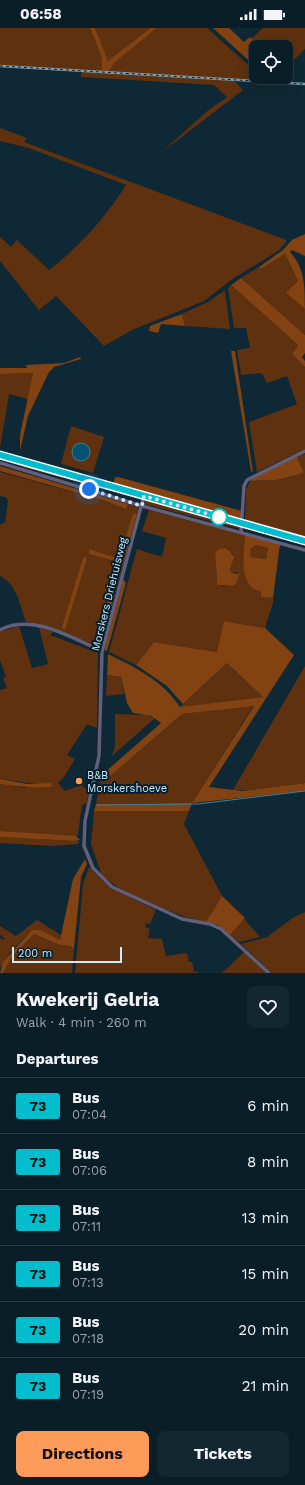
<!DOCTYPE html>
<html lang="en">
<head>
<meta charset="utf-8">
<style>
	:root { --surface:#0a1e28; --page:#132730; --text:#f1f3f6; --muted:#99a2a8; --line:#2a3c45; --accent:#fe9b58 }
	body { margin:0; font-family:"Work Sans",sans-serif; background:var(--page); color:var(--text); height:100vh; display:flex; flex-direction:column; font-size:15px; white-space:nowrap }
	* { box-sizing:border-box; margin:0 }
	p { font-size:13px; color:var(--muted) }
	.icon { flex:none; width:22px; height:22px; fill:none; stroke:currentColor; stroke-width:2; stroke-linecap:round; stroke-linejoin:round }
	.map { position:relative; height:945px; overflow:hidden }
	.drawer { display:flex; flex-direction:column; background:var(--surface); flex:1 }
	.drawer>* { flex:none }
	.badge { padding:0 8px; border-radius:3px; font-size:14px; line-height:26px }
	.buttons { position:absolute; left:249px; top:12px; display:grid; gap:8px }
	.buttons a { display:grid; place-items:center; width:44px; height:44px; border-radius:8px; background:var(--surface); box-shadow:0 4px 16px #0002,0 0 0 1px var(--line); font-size:20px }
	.scale { position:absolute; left:12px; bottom:10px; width:110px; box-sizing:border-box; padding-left:4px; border:2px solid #cceafb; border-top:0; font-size:11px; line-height:14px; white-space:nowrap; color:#cceafb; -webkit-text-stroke:3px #051e2b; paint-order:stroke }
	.you { position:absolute; width:20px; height:20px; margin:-10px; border:3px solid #fff; border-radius:50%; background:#1a73e8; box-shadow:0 0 0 6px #1a73e833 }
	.map>.badge { position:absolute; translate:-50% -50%; box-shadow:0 0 0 2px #fff }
	h2 { padding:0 16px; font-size:15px; line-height:36px }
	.round { display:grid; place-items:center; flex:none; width:42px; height:42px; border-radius:8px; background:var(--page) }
	.head { display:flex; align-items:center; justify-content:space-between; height:68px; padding:0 16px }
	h1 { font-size:19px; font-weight:700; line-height:30px }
	.button { display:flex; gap:8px; margin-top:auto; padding:8px 16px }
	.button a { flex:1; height:46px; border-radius:8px; background:var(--accent); color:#111; font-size:16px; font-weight:700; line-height:46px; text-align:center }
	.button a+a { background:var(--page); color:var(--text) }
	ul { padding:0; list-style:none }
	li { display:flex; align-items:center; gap:12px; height:56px; padding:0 16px; border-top:1px solid var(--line) }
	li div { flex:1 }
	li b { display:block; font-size:15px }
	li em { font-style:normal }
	li .badge { min-width:44px; font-weight:700; text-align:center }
	.status { display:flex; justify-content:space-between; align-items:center; height:28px; padding:0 20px; background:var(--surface); direction:ltr }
	.status svg { height:11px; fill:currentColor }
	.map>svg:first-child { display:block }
	.green { fill:#5f310e; fill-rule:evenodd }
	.forest { fill:#824211; fill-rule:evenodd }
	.water { fill:#045372; stroke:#40809b }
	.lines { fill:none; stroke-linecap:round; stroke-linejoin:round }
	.stream { stroke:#40809b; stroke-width:1 }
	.minor { stroke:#635e7b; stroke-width:3.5 }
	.primary { stroke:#a297d1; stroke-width:5.5 }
	.rail-casing { stroke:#829ead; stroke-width:2.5 }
	.rail { stroke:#051e2b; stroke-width:1; stroke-dasharray:3; stroke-linecap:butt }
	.line-casing { stroke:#fff; stroke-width:9 }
	.line { stroke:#00becd; stroke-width:6 }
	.walk { stroke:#cceafb; stroke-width:4; stroke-dasharray:0 7.2 }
	.stop-dot { fill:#fff; stroke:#00becd; stroke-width:2 }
	.poi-dot { fill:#fe9b58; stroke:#051e2b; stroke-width:1.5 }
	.labels { text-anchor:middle; stroke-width:4; stroke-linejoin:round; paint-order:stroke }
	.street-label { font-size:11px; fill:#cceafb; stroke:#051e2b }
	.poi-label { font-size:11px; fill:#cceafb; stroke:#051e2b; text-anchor:start }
</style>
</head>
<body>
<div class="status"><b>06:58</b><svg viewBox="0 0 49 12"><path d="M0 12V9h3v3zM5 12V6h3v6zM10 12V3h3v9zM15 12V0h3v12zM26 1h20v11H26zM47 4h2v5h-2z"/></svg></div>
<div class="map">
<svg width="305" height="945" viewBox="0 0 305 945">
	<rect width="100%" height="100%" fill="#0e2835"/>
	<g class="green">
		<polygon points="0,0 90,0 102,30 103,43 157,0 207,0 256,44 256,49 260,49 260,53 233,51 243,62 162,124 206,84 227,69 214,57 81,49 81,42 0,38"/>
		<polygon points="95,0 150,0 107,34"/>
		<polygon points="263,0 305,0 305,21 295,31 286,33 286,19 260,19 251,11"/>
		<path d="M0 100 27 110 24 114 286 212V214L278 223 234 250 204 273 132 302 104 318 56 268 39 282 0 233V209L11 219 17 212 49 242C79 219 106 189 126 157L29 120 0 113Z"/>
		<polygon points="285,226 298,253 287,265 305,281 305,307 241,250 259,239 261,241"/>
		<polygon points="231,257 298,317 292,326 305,339 305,421 257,444 249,394 297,376 287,348 267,355 263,347 260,345 241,347 237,322 250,320 246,300 234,300 228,260"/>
		<polygon points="225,262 230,301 185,298 182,286 208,274"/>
		<polygon points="33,345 28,371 9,366 0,420 0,346"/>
		<polygon points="71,398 104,409 93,445 61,436"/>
		<polygon points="305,426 305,509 245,493 246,462 250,453 276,452 304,445 297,429"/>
		<polygon points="22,436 102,458 101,460 22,439"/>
		<path d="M0 444 103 472 126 481 128 476 139 480 137 486 133 485 119 531 89 522 118 536 113 554 118 556 117 559 112 558 95 617 38 596 26 594C20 578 17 556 0 548V497L5 494 8 473 6 469 0 468Z"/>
		<polygon points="146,470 242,496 241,501 144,476"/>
		<path d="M149 482 245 507C244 525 237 559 261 564V569L273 570V575L265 600 225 593 217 624 154 614 136 637 109 624 137 521 162 529 166 510 142 503ZM228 521 233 526 230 541 231 544 239 545 238 552 233 558H221L217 554 215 525Z"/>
		<polygon points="255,517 268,520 266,531 251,529 250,522"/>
		<polygon points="19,598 32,640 48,636 39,599 53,604 50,607 98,625 97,700 87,696 67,727 75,731 64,749 58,755 65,763 82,757 89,765 86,776 82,777 78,806 75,809 0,803 0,756 25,760 37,756 0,751 0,662 7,660 3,650 6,649 0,632 0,604"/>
		<polygon points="227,635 263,669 180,679"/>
		<polygon points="305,638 305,755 249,762 233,762"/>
		<polygon points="107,647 121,649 124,666 106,668"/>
		<polygon points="254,677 192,775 96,776 101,752 107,751 182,686"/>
		<polygon points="115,686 145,687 155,690 112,728 115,718"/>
		<polygon points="94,783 189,783 184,796 222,868 206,894 186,889 161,880 120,861 102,848 91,816"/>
		<polygon points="0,809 74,813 79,813 78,816 51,818 0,815"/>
		<polygon points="89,839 109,859 156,882 150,896 146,895 145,899 150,901 148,910 162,911 166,928 187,925 189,934 192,934 194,944 198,943 198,945 75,945 83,856"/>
		<polygon points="305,884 305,945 272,945 241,916 267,909 294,889"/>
		<polygon points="244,891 260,909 239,914 230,907"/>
		<polygon points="37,892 61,907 60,912 41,902 28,906 9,926 0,940 0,910 3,912 5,910 0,907 0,898 16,908"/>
		<polygon points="34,906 60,917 70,918 74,921 72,945 3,945 12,929"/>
		<polygon points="244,924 267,945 222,945"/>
	</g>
	<g class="forest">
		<polygon points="90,0 95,0 108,33 150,0 157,0 115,34 108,44 102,44 102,30"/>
		<polygon points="213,0 229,0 244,14 250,9 260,19 256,19 256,39"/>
		<path d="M305 206V228L292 222 290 224C305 240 305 259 305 281L286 265 298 253 285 226 261 241 259 239 283 222 292 212Z"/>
		<polygon points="241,250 305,307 305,325 302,329 305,333 305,339 292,326 298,317 231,257"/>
		<polygon points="182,286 185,298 161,296 158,305 149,303 150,298"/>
		<polygon points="231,323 235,323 253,444 251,443"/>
		<polygon points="80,329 81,331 54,339 49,344 28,388 20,423 20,407 33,345 0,346 0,340 27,340 26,337 64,335"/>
		<polygon points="297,429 304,445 276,452 250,453 254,449"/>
		<polygon points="0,438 128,476 126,481 103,472 0,443"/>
		<polygon points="115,449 118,449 242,483 242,492 116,456 114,454"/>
		<polygon points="133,485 137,486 118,556 113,555 118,534 89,526 89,521 119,531"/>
		<path d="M245 507 280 516 273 570 261 569V564C237 559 244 525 245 507ZM255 517 268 520 266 531 251 529 250 522Z"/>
		<polygon points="225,520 230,523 234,529 230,541 231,544 236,546 240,545 236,556 233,558 218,557 217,554 215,525 219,521"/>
		<polygon points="86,529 87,530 65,602 62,600 63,596 83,530"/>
		<polygon points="123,551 126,555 107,623 104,622"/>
		<polygon points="112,557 117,559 100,619 95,617"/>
		<path d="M224 593 265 600 294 627 209 759 242 763 305 755V763L192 775 189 783H94L96 776 192 775 254 678 182 686 107 751 101 752 103 746 161 695 151 688 133 685 127 675 121 649 107 647 108 626C135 639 163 653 180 679L263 669 227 635 183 676 167 658 136 637 154 614 217 624Z"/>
		<path d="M0 751 27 756 51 755 52 759C34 760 18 759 0 756Z"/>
		<polygon points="0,803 76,808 80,812 74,813 0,809"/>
		<polygon points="85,831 87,836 81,849 74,921 70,918 60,917 34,906 12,929 3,945 0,945 3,934 32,902 41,902 60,912 73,851"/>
		<polygon points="222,868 245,890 230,907 218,897 206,894"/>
	</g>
	<circle class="water" cx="81" cy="424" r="9"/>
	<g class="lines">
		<polyline class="stream" points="97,777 198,776 305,763"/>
		<g class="minor">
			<polyline points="0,435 142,478 305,522"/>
			<polyline points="144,468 102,623 99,728 85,793 84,818 93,840 112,859 182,891 210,896 221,901 269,945"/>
			<polyline points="241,504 244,458 247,452 305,423"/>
			<path d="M0 602C34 585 71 610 102 623"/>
		</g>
		<polyline class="primary" points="0,427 305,513"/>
		<defs>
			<polyline id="rail" points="0,38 305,56"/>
		</defs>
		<use href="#rail" class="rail-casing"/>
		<use href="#rail" class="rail"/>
	</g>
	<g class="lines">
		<defs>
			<polyline id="line" points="0,427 305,513"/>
		</defs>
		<use href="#line" class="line-casing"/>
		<use href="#line" class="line"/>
		<polyline class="walk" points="89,461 142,478 144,468 219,489"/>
	</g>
	<circle class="stop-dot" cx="219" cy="489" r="8"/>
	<circle class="poi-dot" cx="79" cy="753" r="4"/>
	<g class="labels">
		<g class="street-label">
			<text transform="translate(109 566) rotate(-76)" y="4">Morskers Driehuisweg</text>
		</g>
		<g class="poi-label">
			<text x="87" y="751">B&amp;B<tspan x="87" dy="13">Morskershoeve</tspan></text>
		</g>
	</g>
</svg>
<div class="buttons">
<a><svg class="icon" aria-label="locate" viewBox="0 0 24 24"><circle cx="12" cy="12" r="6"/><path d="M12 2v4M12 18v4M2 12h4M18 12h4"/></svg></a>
</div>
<div class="scale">200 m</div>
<div class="you" style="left:89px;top:461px"></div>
</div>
<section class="drawer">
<div class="head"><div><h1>Kwekerij Gelria</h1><p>Walk · 4 min · 260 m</p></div><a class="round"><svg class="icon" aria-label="heart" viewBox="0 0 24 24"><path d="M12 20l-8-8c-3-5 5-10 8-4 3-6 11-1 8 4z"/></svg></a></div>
<h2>Departures</h2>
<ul>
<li><span class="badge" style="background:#00becd;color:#111">73</span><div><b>Bus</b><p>07:04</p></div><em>6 min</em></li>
<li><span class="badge" style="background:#00becd;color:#111">73</span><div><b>Bus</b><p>07:06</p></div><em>8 min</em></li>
<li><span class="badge" style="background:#00becd;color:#111">73</span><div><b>Bus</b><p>07:11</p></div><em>13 min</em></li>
<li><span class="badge" style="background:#00becd;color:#111">73</span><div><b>Bus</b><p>07:13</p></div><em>15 min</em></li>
<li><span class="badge" style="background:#00becd;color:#111">73</span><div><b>Bus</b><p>07:18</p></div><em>20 min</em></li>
<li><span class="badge" style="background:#00becd;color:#111">73</span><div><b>Bus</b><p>07:19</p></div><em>21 min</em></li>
</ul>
<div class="button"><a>Directions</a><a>Tickets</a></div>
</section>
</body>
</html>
